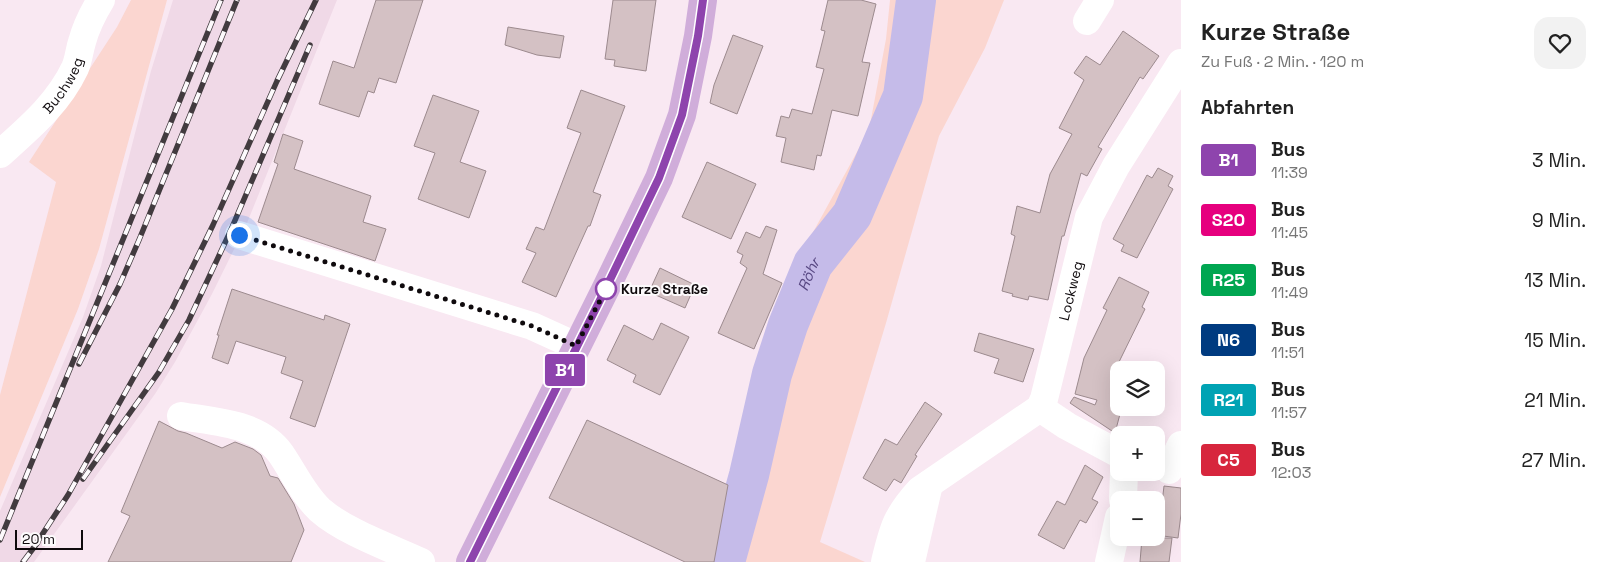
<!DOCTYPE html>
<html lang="de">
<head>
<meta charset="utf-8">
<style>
	:root { --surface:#fff; --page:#f2f2f2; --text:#222; --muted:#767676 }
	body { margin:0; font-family:"Space Grotesk",sans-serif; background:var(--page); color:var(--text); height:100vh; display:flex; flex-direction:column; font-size:19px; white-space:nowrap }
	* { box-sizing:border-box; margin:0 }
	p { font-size:16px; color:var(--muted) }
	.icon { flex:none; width:28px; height:28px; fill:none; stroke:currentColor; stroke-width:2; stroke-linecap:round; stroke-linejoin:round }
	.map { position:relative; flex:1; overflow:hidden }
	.sheet { display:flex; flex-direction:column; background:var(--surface); width:425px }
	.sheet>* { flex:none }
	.badge { padding:0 10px; border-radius:4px; font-size:18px; line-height:32px }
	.buttons { position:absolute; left:1110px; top:361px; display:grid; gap:10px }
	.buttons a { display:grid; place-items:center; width:55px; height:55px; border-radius:10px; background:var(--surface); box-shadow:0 5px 20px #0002; font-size:25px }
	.scale { position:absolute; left:15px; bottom:12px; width:68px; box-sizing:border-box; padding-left:5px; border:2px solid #0f0a0d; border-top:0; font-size:14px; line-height:18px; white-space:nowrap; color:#0f0a0d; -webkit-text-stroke:4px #fdfafc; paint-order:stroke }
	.you { position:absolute; width:25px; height:25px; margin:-12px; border:4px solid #fff; border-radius:50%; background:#1a73e8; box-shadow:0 0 0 8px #1a73e833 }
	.map>.badge { position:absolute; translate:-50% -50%; box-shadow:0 0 0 2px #fff }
	h2 { padding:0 20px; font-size:19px; line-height:45px }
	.round { display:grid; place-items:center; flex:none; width:52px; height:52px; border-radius:15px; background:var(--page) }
	.overview { display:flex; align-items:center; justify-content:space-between; height:85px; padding:0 20px }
	h1 { font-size:24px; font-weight:800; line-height:38px }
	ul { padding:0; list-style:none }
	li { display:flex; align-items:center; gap:15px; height:60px; padding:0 20px }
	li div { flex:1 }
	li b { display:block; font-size:19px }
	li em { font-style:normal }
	li .badge { min-width:55px; font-weight:700; text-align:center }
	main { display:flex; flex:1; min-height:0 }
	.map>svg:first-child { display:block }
	.built { fill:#f0d9e7 }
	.green { fill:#fbd6d0 }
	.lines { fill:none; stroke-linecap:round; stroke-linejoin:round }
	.river { stroke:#c5bbe9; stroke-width:40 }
	.building { fill:#d4c1c4; stroke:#9c8a8e }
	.minor { stroke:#fff; stroke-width:28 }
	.major { stroke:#d0adda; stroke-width:28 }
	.rail-casing { stroke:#423b3f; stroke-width:5.5 }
	.rail { stroke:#fdfafc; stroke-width:4; stroke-dasharray:11; stroke-linecap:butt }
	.line-casing { stroke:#fff; stroke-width:11 }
	.line { stroke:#8e44ad; stroke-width:8 }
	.walk { stroke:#0f0a0d; stroke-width:5; stroke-dasharray:0 9 }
	.stop-dot { fill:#fff; stroke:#8e44ad; stroke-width:2.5 }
	.labels { text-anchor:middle; stroke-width:4; stroke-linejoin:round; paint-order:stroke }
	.street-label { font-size:14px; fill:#0f0a0d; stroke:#fdfafc }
	.stop-label { font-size:14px; font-weight:bold; fill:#0f0a0d; stroke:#fdfafc; text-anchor:start }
	.water-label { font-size:15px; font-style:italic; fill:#584883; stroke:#fdfafc }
</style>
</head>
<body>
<main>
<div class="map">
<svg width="1181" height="562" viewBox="0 0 1181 562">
	<rect width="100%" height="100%" fill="#f9e8f2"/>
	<polygon class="built" points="173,0 337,0 247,223 212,294 175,362 155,394 34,562 0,562 0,511 83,317 101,266 151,71"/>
	<g class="green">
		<polygon points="131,0 167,0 99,249 78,309 0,497 0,395 56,182 29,162 117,27"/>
		<polygon points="890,0 1004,0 985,48 939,136 886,323 820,542 865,562 731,562 748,459 800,256 869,130 886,39"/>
	</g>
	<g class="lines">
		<path class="river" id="s1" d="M725 562 749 475 772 374 788 325 813 264 852 215 903 96 916 0"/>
	</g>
	<g class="building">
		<polygon points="376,0 423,0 396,83 379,78 374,93 368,91 359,117 319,104 333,61 354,68"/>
		<polygon points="613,0 656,0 646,71 614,66 615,60 605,59"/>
		<polygon points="828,0 861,0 876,4 862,62 870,63 858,116 832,110 821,156 817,155 814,170 781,162 786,138 776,136 781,116 789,118 792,109 812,114 824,69 816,67 825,31 821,30"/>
		<polygon points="508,27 564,36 560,58 537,55 505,45"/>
		<polygon points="1123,31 1159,56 1143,79 1140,77 1098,147 1102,149 1087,176 1081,173 1064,236 1062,236 1048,300 1029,296 1028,300 1012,296 1013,294 1002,291 1015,236 1011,234 1017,206 1040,213 1050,174 1072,134 1059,128 1084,80 1074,73 1086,56 1100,65"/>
		<polygon points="733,35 763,46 737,114 710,103 714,85"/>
		<polygon points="581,90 625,106 593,192 601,195 590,226 588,226 556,297 522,282 536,253 526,249 536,227 544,230 581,133 567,128"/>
		<polygon points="433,95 479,111 460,162 486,171 469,218 418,199 435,153 414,146"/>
		<polygon points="283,134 303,141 294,169 371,196 363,222 386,229 375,261 258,222 278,164 274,162"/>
		<polygon points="707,162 756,184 731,239 682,217"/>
		<polygon points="1158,168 1173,176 1168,186 1173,189 1137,258 1121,251 1124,245 1113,239 1147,175 1152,178"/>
		<polygon points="766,226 777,230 763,274 782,283 754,349 718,333 747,268 740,263 743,255 737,252 746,232 760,238"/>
		<polygon points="660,268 695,285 685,308 649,292"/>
		<polygon points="1119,277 1149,292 1142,307 1145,309 1118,364 1122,366 1121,370 1119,370 1119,380 1115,394 1119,395 1118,414 1120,414 1115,433 1070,403 1074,397 1095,405 1097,400 1075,394 1084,358 1107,310 1103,308"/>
		<polygon points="232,289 324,320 325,315 350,324 315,427 290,418 303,381 281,373 286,357 236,341 228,364 212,358 219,335 217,335"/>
		<polygon points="661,323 689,337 660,395 633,382 636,375 607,360 624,325 653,340"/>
		<polygon points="979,333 1034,349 1023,382 994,373 999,359 974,351"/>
		<polygon points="925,402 942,414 915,455 917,456 901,483 894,479 886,491 863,478 885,439 897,445"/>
		<polygon points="587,420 728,485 714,562 685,562 549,498"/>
		<polygon points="159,421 178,431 186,433 222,448 235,442 253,449 261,455 270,476 278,478 294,504 304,530 291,562 108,562 130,516 121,512"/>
		<polygon points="1085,465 1103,477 1092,499 1098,502 1086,523 1080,520 1064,549 1038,535 1057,501 1065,505"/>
		<polygon points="1164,486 1181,488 1181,514 1178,538 1156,535 1156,508 1158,502 1162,503"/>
		<polygon points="1142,538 1172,538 1169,562 1140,562"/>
	</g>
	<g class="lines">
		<g class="minor">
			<polyline points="1087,21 1100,0"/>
			<path id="s2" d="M0 154C29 128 58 104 75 68 79 59 79 51 82 42 86 27 93 13 101 0"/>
			<polyline points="239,235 532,326 576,346"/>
			<polyline points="1040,408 1067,426 1119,454"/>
			<path d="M181 416C215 422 259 423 281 454 294 473 303 494 320 510 345 532 391 548 421 562"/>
			<polyline points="1169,470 1181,445"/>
			<polyline points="1123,500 1124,472"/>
			<path id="s3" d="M885 562C893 529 896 516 920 490L1040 408 1044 399 1089 217 1116 166 1181 63"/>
			<polyline points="911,562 929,484"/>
			<polyline points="1109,562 1119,517"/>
		</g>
		<polyline class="major" points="470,562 606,288 659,178 682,115 698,36 703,0"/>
		<defs>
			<g id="rail">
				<polyline points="79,364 120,284 139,240 237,0"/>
				<polyline points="83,479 159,372 189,320 230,232 310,45"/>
				<polyline points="0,540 221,0"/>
				<polyline points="34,547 68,495 172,309 213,225 277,81 316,0"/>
				<polyline points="23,562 38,542"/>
			</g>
		</defs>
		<use href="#rail" class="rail-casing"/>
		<use href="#rail" class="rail"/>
	</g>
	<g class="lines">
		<defs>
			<polyline id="line" points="470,562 606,288 659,178 682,115 698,36 703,0"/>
		</defs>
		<use href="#line" class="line-casing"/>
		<use href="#line" class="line"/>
		<polyline class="walk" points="239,235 532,326 576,346 606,289"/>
	</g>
	<circle class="stop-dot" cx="606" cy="289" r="10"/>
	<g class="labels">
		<g class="street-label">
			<text dy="5" stroke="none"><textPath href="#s2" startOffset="94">Buchweg</textPath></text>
			<text dy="5" stroke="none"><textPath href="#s3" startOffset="348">Lockweg</textPath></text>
		</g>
		<g class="stop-label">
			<text x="621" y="294">Kurze Straße</text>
		</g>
		<g class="water-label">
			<text dy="5" stroke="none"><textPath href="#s1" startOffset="300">Röhr</textPath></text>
		</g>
	</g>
</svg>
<div class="buttons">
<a><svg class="icon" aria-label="layers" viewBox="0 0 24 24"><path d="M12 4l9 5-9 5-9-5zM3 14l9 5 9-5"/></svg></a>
<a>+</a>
<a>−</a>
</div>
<div class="scale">20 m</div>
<div class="you" style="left:239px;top:235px"></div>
<b class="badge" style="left:565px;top:370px;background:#8e44ad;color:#fff">B1</b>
</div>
<section class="sheet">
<div class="overview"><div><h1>Kurze Straße</h1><p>Zu Fuß · 2 Min. · 120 m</p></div><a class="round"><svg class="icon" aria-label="heart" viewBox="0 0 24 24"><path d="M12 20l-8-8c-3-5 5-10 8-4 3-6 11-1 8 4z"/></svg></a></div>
<h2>Abfahrten</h2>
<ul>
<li><span class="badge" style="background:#8e44ad;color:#fff">B1</span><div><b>Bus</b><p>11:39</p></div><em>3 Min.</em></li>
<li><span class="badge" style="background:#e6007e;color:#fff">S20</span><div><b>Bus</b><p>11:45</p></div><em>9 Min.</em></li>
<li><span class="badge" style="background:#00a651;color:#fff">R25</span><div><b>Bus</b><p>11:49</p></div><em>13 Min.</em></li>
<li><span class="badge" style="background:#003b80;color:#fff">N6</span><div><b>Bus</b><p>11:51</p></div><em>15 Min.</em></li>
<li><span class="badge" style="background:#00a3b4;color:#fff">R21</span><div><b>Bus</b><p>11:57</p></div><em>21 Min.</em></li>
<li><span class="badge" style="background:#d7263d;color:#fff">C5</span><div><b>Bus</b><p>12:03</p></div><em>27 Min.</em></li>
</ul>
</section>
</main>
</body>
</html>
